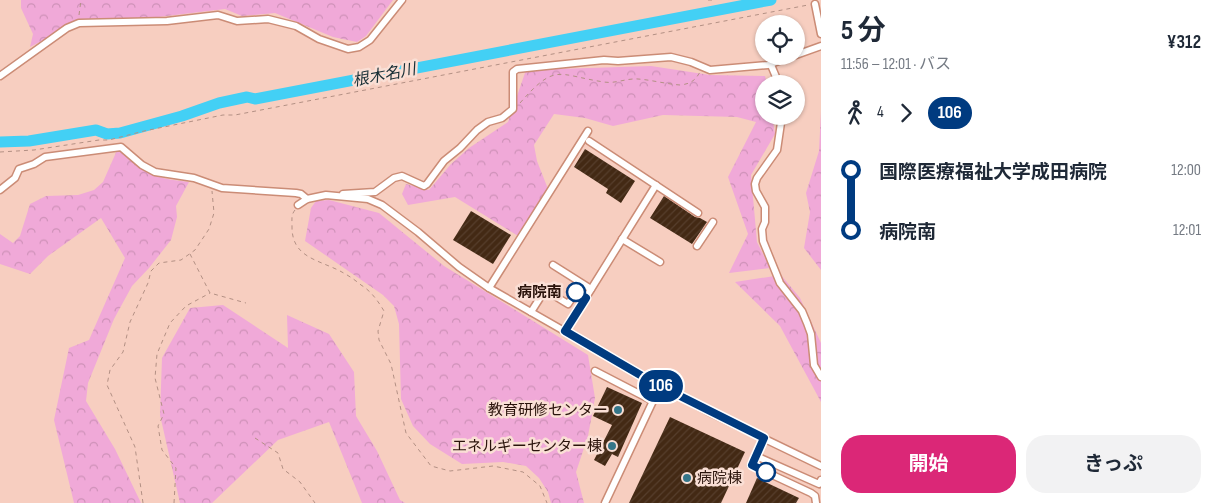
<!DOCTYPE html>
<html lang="ja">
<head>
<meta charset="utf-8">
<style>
	:root { --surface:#fff; --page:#f2f2f3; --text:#1f2937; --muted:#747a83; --accent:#db2777 }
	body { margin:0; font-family:"Sofia Sans Condensed","Noto Sans JP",sans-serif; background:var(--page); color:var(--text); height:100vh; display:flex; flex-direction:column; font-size:19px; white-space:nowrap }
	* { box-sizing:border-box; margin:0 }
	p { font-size:16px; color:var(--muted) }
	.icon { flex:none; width:28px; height:28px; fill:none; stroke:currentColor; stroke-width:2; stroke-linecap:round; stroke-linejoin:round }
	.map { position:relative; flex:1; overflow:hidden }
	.panel { display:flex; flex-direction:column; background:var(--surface); width:400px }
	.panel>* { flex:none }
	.badge { padding:0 10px; border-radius:16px; font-size:18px; line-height:32px }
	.tools { position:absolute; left:755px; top:15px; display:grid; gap:10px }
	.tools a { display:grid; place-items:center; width:50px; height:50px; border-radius:50%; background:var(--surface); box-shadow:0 1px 4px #0004; font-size:25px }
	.map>.badge { position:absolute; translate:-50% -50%; box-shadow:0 0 0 2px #fff }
	.legs { display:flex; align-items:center; gap:8px; height:55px; padding:0 20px; font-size:16px }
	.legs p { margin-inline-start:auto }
	.head { display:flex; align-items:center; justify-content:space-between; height:85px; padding:0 20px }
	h1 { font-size:28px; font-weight:700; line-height:38px }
	.primary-button { display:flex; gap:10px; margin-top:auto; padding:10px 20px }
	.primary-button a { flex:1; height:58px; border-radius:20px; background:var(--accent); color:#fff; font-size:20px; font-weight:700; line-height:58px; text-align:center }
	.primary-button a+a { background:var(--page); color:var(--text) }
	ul { padding:0 20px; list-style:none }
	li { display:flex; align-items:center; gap:18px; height:60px; font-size:19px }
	li i { display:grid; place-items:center; width:8px; height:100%; margin:0 6px; background:currentColor }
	li i::after { content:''; width:12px; height:12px; margin:-6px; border:4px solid; border-radius:50%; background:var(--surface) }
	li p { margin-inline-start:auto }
	li:first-child i { background:linear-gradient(#0000 50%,currentColor 0) }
	li:last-child i { background:linear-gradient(currentColor 50%,#0000 0) }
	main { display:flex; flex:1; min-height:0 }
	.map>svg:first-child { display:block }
	.forest { fill:url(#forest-crowns) }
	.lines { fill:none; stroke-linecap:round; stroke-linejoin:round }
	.river { stroke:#43d0f5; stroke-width:11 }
	.building { fill:url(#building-hatch) }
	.minor-casing { stroke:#cb8c76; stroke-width:9 }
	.path { stroke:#b39084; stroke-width:1; stroke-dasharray:4 4; stroke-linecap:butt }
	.minor { stroke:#fff; stroke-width:6 }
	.line-1-casing { stroke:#fff; stroke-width:11 }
	.line-1 { stroke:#003b80; stroke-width:8 }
	.stop-1-dot { fill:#fff; stroke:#003b80; stroke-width:2.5 }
	.poi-dot { fill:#357689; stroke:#fadfd5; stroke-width:2 }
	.labels { text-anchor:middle; stroke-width:5; stroke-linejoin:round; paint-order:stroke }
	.stop-label { font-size:15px; font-weight:bold; fill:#2a130b; stroke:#fadfd5; text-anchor:end }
	.poi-label { font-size:15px; fill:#2a130b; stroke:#fadfd5; text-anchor:end }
	.water-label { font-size:16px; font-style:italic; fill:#182f36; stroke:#fadfd5 }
</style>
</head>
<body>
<main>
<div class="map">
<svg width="821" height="503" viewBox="0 0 821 503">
	<defs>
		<pattern id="forest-crowns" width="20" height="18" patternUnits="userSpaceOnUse" patternTransform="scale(1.25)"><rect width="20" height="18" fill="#f0a9d8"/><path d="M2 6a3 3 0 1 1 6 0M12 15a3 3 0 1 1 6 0" fill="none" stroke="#ce91b8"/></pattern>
		<pattern id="building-hatch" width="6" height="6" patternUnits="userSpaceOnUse" patternTransform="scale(1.25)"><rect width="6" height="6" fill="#432914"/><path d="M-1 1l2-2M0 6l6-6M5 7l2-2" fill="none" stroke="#563e2c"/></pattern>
	</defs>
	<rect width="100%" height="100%" fill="#f7cec0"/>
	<g class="forest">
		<polygon points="21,0 393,0 366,36 357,42 333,37 275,13 242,16 225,9 67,28 30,47 33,34 21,8"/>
		<polygon points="651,66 710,75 765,76 767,84 764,84 764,116 772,116 775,134 751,175 757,242 770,268 729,273 748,234 728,177 756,122 737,117 663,115 613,126 585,118 554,114 534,145 537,161 548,189 518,236 455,197 408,205 402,194 406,184 429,190 451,164 469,148 508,122 526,70"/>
		<polygon points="821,111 821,270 804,248 810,212 806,193 819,151"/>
		<path d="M118 148C128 154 134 162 143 169 157 179 173 180 189 182L176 206 177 217 171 240 149 268 132 286 114 319 88 383 86 401 115 449 141 503H74L54 420 69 348 89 340 125 258 101 218 48 256 30 274 0 264V234L13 243 20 236 30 204 46 196 78 195 94 190 103 182Z"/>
		<polygon points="329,200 379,213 444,266 588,355 595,398 588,436 576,472 584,503 551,503 548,492 539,478 526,466 503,462 462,464 430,444 413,426 401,399 399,324 394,306 383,295 305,241 311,208 316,201"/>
		<polygon points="781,275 800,298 821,343 821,402 780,326 735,282"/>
		<polygon points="223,305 288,348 287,315 329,334 354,372 356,416 377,451 400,500 405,503 362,503 329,422 278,440 212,503 180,503 160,415 162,358 190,308"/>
	</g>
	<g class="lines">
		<polyline class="river" points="0,142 29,141 96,130 107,134 120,133 182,116 219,103 247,97 255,99 771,0"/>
	</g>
	<g class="building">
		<polygon points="585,149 635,181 621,203 606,193 608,189 574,167"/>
		<polygon points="664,196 695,217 700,218 707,222 692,244 650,218"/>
		<polygon points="471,211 511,235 493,264 453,240"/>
		<polygon points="607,387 642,403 618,457 612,454 605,466 594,460 612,425 593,416"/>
		<polygon points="670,417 745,452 721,503 629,503"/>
		<polygon points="757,478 799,498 796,503 746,503"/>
	</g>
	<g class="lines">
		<defs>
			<g id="minor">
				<polyline points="815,4 821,34"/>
				<polyline points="796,55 821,46"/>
				<polyline points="771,65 779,84"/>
				<polyline points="0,76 67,28 79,23 167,21 218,15 237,21 268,19 296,26 319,39 348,49 359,47 370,40 402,0"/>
				<polyline points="782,116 777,150 757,178 755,184 756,191 765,207 765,222 762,229 763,241 780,283 802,311 807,323 811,334 814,365 821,377"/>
				<polyline points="589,141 698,213"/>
				<polyline points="0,190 15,178 19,169 34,164 45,157 121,147 142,165 155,172 194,178 222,188 296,193 301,194 307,199"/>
				<polyline points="343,194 375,192 394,178 402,176 424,186 427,184 444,161 460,148 477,130 488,122 502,118 513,109 513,72 517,69 604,60 618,61 671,57 691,62 710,70 768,65 792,56"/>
				<polyline points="298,205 307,199 326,195 368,199 382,205 418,232 459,267 489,288 655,383 713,414 821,466"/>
				<polyline points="622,239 660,262"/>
				<polyline points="697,246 713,222"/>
				<polyline points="553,265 591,289"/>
				<polyline points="489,288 588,131"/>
				<polyline points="531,312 545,290 568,304 576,292 586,298"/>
				<polyline points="565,331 656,185"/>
				<polyline points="595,371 653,401 605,503"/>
				<polyline points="764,438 756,456 819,484 821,480"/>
				<polyline points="756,456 751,465 811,493 815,496 816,503"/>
			</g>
		</defs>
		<use href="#minor" class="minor-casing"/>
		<g class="path">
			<polyline points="708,0 714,0"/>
			<polyline points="79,15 81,0"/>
			<path d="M520 103C556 62 557 75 604 82 615 84 627 78 638 79 652 80 666 84 680 85 690 84 695 81 700 72"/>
			<polyline points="0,152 34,150 99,140 109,140 144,131 223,115 235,115 808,5"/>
			<path d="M295 210C291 215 292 219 292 225 291 256 315 259 338 270 346 274 354 279 361 285 371 291 378 301 384 311L378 331 379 340 391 364 406 433 431 466 450 471 493 466 523 472 540 486 547 503"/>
			<polyline points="190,254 210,293 246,303"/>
			<polyline points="255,438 278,453 283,469 300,482 315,503"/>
			<polyline points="143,503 135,447 107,385 110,370 123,352 130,322 148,283 151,271 159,263 181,260 195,250 209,229 214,213 212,191"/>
			<polyline points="174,503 176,468 162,450 158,426 164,414 155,378 157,354 170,323 186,306 210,293"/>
		</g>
		<use href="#minor" class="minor"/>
	</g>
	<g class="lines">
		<defs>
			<polyline id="line-1" points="576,292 586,298 565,331 654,383 764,438 752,465 766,472"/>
		</defs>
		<use href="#line-1" class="line-1-casing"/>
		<use href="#line-1" class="line-1"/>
	</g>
	<g class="stop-1-dot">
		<circle cx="576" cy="292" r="9"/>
		<circle cx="766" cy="472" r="9"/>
	</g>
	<g class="poi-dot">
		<circle cx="618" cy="410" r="5"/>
		<circle cx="612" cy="446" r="5"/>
		<circle cx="687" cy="478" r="5"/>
	</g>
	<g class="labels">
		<g class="stop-label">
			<text x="562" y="297">病院南</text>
		</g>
		<g class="poi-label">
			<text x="608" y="415">教育研修センター</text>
			<text x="602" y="451">エネルギーセンター棟</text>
			<text x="697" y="483" text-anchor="start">病院棟</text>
		</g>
		<g class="water-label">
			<text transform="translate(384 74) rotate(-11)" y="6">根木名川</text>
		</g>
	</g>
</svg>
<div class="tools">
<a><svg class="icon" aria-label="locate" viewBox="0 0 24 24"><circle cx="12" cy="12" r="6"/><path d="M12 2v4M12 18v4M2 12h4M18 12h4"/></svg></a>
<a><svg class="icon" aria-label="layers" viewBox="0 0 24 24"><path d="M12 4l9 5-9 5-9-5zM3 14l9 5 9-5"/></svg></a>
</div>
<b class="badge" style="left:661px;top:386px;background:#003b80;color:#fff">106</b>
</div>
<section class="panel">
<div class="head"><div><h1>5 分</h1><p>11:56 – 12:01 · バス</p></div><b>¥312</b></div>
<div class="legs"><svg class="icon" aria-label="walk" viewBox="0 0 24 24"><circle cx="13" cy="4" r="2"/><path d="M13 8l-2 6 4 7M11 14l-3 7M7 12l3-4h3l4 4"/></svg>4<svg class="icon" aria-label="forward" viewBox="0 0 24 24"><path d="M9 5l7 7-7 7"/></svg><b class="badge" style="background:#003b80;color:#fff">106</b></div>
<ul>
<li><i style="color:#003b80"></i><b>国際医療福祉大学成田病院</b><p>12:00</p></li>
<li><i style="color:#003b80"></i><b>病院南</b><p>12:01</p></li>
</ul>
<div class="primary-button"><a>開始</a><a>きっぷ</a></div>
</section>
</main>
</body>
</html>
